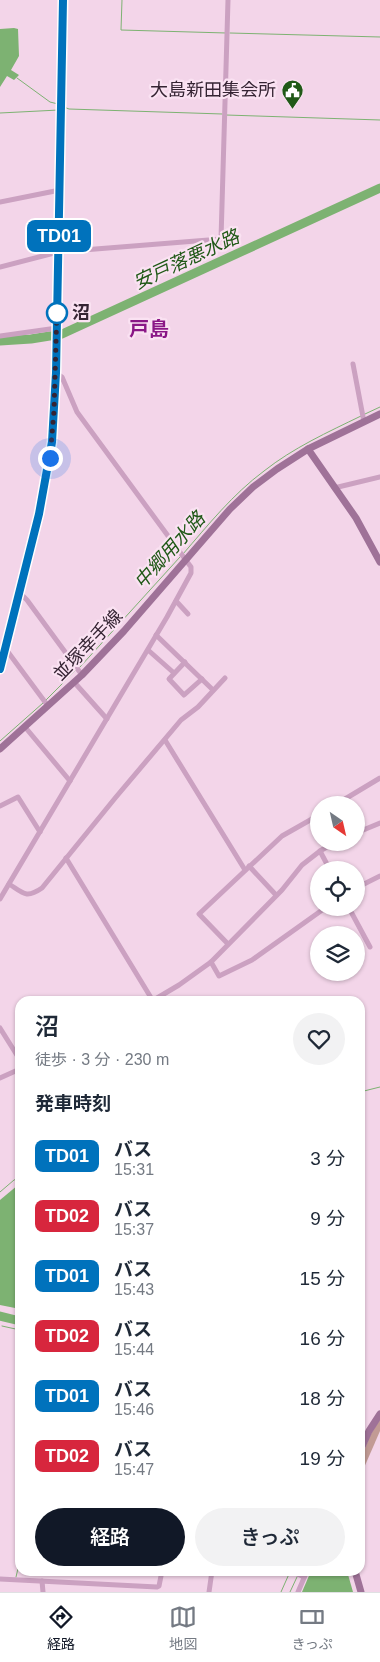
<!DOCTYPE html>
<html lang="ja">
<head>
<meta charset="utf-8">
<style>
	:root { --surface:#fff; --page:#f2f2f3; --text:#1f2937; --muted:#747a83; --line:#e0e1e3; --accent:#111827 }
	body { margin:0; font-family:Helvetica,"Noto Sans JP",sans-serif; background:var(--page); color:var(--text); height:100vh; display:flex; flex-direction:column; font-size:19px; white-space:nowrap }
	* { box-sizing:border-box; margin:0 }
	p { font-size:16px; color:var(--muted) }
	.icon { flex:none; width:28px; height:28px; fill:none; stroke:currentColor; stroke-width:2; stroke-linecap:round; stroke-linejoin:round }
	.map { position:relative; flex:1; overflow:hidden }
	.drawer { position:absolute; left:15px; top:996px; width:350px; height:580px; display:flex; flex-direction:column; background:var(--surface); border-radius:15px; box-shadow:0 1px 4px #0004 }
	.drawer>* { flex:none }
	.badge { padding:0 10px; border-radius:8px; font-size:18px; line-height:32px }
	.needle { width:32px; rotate:146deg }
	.controls { position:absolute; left:310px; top:796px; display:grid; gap:10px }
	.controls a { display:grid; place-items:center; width:55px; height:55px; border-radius:50%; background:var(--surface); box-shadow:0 1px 4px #0004; font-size:25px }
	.you { position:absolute; width:25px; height:25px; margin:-12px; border:4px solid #fff; border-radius:50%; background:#1a73e8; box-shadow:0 0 0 8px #1a73e833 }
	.map>.badge { position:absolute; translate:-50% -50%; box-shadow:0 0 0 2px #fff }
	h2 { padding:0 20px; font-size:19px; line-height:45px }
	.round { display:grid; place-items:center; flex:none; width:52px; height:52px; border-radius:26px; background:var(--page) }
	.summary { display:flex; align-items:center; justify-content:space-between; height:85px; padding:0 20px }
	h1 { font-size:24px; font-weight:600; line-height:38px }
	.button { display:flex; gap:10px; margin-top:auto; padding:10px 20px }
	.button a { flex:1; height:58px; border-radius:30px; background:var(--accent); color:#fff; font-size:20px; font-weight:600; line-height:58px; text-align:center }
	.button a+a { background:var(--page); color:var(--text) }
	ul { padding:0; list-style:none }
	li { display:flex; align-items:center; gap:15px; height:60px; padding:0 20px }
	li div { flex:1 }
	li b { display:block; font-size:19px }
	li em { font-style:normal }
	li .badge { min-width:55px; font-weight:700; text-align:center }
	.menu { display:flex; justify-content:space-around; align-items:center; height:70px; border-top:1px solid var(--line); background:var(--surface); font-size:14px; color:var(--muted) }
	.menu a { display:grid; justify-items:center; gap:2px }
	.menu .on { color:var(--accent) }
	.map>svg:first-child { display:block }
	.green { fill:#c29b95 }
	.water { fill:#7db272 }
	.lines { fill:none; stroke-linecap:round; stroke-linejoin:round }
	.stream { stroke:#7db272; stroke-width:1 }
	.river { stroke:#7db272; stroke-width:9 }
	.street { stroke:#cba1c1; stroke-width:5 }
	.secondary { stroke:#9f7298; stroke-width:7 }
	.primary { stroke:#785474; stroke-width:8 }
	.line-casing { stroke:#fff; stroke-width:11 }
	.line { stroke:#0072bc; stroke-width:8 }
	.walk { stroke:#352433; stroke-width:5; stroke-dasharray:0 9 }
	.stop-dot { fill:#fff; stroke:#0072bc; stroke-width:2.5 }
	.labels { text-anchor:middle; stroke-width:4.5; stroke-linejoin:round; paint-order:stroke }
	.poi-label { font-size:18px; fill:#352433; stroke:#fae2f2; text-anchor:end }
	.stop-label { font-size:18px; font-weight:bold; fill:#352433; stroke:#fae2f2; text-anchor:start }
	.street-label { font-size:18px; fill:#352433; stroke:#fae2f2 }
	.water-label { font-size:19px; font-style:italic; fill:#205917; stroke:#fae2f2 }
	.quarter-label { font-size:20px; font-weight:bold; fill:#8a1786; stroke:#fae2f2 }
</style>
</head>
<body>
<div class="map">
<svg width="380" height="1592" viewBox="0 0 380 1592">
	<rect width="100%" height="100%" fill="#f3d5e9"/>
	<path class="green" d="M380 1420V1431L360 1477C360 1458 368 1435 380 1420Z"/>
	<g class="water">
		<polygon points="14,28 18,29 19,56 11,70 19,75 14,80 7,76 0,87 0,29"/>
		<polygon points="18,1185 20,1186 20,1309 0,1305 0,1200"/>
		<polygon points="311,1571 347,1571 353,1592 302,1592"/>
	</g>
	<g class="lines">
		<g class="stream">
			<polyline points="122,0 121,30 226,33"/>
			<polyline points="230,33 380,37"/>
			<polyline points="17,78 50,102 58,104"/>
			<polyline points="64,107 69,109 222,114"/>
			<polyline points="0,113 59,110"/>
			<polyline points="226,115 380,120"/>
			<polyline points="365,414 380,407"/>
			<path d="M183 554C208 525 233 494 264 471 293 448 328 432 361 416"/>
			<polyline points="80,667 180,557"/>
			<polyline points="46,700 75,671"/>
			<polyline points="0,741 43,703"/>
			<polyline points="360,1092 380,1087"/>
			<polyline points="0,1192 14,1180 20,1178"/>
			<polyline points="2,1326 20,1330"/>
			<polyline points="16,1577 20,1560"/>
			<polyline points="281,1592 289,1574"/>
			<polyline points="290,1592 297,1577"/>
		</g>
		<g class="river">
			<polyline points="0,341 31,339 62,334 380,188"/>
			<polyline points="0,1316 20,1321"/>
		</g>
		<g class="street">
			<polyline points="0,202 60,190"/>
			<polyline points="0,267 58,252 221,239 228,0"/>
			<polyline points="0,336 57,328"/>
			<polyline points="353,364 364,422"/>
			<polyline points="334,488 380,477"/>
			<polyline points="20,593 27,600 82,675"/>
			<polyline points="176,601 188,614"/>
			<polyline points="156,635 213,690"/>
			<polyline points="5,648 48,706"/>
			<polyline points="148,650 174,673"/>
			<polyline points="185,662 169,679 184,695 202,679"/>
			<polyline points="74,682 107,719"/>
			<polyline points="25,727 70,781"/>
			<polyline points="165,740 245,870"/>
			<polyline points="335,805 380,778"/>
			<polyline points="0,806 18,797 40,832"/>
			<polyline points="356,833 380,823"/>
			<polyline points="320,851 330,870"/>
			<polyline points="66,858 153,1001"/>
			<polyline points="249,866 276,895"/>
			<path d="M9 884C23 893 26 899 42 888L116 797 181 720 198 707 225 678"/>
			<polyline points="356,888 380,876"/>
			<polyline points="0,899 167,617 191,573 191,567 185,559 77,412 62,377 56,373"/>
			<polyline points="349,908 370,947"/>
			<polyline points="228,944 199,914 282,836 319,815"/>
			<polyline points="211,962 219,976 252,960 325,908"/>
			<polyline points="152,1001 179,985 211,962 282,890 302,865 320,851 335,842"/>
			<polyline points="0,1028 20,1060"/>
			<polyline points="0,1078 20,1069"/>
			<polyline points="291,1571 304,1577"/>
			<polyline points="0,1579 157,1587 159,1586 162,1571"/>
			<polyline points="42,1581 43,1592"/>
			<polyline points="209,1592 212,1571"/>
			<polyline points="298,1592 307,1571"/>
		</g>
		<g class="secondary">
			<polyline points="308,449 356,518 380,562"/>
			<polyline points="0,749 82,675 124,631 230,509 253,487 277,469 308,449 380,414"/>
			<polyline points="360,1451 369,1431 380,1414"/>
			<polyline points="355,1571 361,1592"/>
		</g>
		<polyline class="primary" points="0,669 39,514 50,458 56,373 63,0"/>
	</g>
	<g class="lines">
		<defs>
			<polyline id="line" points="0,669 39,514 52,442 56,373 63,0"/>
		</defs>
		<use href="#line" class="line-casing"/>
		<use href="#line" class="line"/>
		<polyline class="walk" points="50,458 54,411 57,307 57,313"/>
	</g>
	<defs>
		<symbol id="civic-pin" viewBox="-11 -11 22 30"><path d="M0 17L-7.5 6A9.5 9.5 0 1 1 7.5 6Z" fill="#205917" stroke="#fae2f2"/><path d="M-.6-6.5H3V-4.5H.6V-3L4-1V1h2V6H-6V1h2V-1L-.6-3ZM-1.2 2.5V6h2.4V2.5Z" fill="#fff"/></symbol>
	</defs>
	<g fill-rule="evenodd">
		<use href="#civic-pin" x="280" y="78" width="25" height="34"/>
	</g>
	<circle class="stop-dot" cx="57" cy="313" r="10"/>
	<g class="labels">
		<g class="poi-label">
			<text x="276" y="96">大島新田集会所</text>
		</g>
		<g class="stop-label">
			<text x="72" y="319">沼</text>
		</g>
		<g class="street-label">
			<text transform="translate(88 645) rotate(-46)" y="6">並塚幸手線</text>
		</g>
		<g class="water-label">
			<text transform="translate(186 259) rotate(-25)" y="7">安戸落悪水路</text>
			<text transform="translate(169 550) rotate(-48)" y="7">中郷用水路</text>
		</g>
		<g class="quarter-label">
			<text x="149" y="336">戸島</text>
		</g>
	</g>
</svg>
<div class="controls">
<a><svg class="needle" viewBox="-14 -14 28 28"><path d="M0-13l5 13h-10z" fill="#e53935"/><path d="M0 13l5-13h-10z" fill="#747a83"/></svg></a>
<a><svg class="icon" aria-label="locate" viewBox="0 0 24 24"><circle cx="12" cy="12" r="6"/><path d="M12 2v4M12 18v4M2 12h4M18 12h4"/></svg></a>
<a><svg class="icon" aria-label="layers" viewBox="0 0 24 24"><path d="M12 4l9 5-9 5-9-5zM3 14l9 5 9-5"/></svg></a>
</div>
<div class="you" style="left:50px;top:458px"></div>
<b class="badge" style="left:59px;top:236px;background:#0072bc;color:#fff">TD01</b>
<section class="drawer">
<div class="summary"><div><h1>沼</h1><p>徒歩 · 3 分 · 230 m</p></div><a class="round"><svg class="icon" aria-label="heart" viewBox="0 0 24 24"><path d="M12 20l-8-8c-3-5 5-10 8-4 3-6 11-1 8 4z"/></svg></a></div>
<h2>発車時刻</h2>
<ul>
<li><span class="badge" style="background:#0072bc;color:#fff">TD01</span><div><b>バス</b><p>15:31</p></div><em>3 分</em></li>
<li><span class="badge" style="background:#d7263d;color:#fff">TD02</span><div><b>バス</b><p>15:37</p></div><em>9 分</em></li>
<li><span class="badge" style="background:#0072bc;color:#fff">TD01</span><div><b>バス</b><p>15:43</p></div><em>15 分</em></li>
<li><span class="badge" style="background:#d7263d;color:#fff">TD02</span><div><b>バス</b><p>15:44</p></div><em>16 分</em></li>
<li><span class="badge" style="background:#0072bc;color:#fff">TD01</span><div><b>バス</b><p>15:46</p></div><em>18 分</em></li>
<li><span class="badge" style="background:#d7263d;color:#fff">TD02</span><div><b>バス</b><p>15:47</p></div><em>19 分</em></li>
</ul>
<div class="button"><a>経路</a><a>きっぷ</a></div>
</section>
</div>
<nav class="menu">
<a class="on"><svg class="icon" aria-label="directions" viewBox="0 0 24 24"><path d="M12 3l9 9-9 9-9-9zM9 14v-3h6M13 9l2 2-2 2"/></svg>経路</a>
<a><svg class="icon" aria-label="map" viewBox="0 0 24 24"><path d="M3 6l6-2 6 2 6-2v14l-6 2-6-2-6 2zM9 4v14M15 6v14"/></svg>地図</a>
<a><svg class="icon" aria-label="tickets" viewBox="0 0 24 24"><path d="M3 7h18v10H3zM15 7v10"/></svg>きっぷ</a>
</nav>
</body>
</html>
